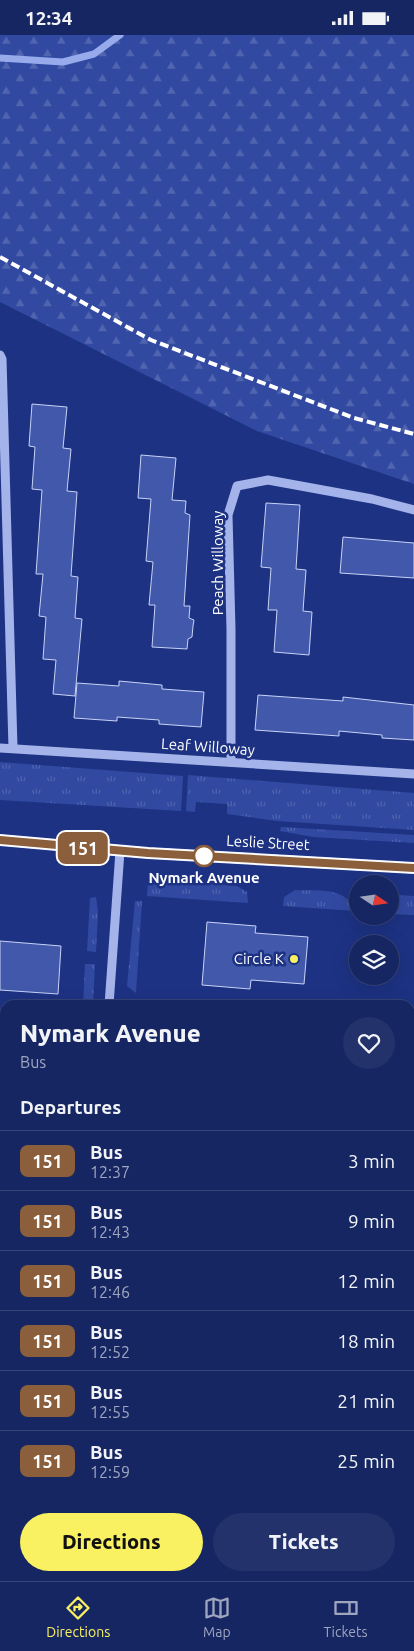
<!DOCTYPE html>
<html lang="en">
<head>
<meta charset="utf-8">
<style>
	:root { --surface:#162662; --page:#23326b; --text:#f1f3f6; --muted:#9ea5be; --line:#354377; --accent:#f9f162 }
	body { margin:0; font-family:Ubuntu,sans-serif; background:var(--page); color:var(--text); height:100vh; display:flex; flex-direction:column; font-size:19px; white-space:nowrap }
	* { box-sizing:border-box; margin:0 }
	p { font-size:16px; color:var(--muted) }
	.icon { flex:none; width:28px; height:28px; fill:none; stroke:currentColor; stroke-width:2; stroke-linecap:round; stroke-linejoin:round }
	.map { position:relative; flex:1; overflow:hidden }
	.details { position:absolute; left:0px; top:965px; width:415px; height:581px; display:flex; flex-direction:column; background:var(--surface); border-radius:15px 15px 0 0; box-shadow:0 5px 20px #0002,0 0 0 1px var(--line) }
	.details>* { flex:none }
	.badge { padding:0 10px; border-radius:8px; font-size:18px; line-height:32px }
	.needle { width:32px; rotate:103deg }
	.fabs { position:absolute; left:349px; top:840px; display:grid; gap:10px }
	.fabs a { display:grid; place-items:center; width:50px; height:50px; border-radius:50%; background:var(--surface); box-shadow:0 5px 20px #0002,0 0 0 1px var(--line); font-size:25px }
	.map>.badge { position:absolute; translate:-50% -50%; box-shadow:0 0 0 2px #fff }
	h2 { padding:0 20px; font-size:19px; line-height:45px }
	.round { display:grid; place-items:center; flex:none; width:52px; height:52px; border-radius:26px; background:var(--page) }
	.head { display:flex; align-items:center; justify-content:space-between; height:85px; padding:0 20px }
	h1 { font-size:24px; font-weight:800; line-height:38px }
	.action { display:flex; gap:10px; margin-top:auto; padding:10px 20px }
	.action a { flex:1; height:58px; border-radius:30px; background:var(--accent); color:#111; font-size:20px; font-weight:800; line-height:58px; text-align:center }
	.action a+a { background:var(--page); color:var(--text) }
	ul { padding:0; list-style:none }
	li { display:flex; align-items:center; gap:15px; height:60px; padding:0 20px; border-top:1px solid var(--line) }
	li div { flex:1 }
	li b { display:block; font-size:19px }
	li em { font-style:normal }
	li .badge { min-width:55px; font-weight:700; text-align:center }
	.status { display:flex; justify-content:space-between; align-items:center; height:35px; padding:0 25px; background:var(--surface); direction:ltr }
	.status svg { height:14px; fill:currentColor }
	.tabs { display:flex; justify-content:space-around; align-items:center; height:70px; border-top:1px solid var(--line); background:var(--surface); font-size:14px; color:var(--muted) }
	.tabs a { display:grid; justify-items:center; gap:2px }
	.tabs .selected { color:var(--accent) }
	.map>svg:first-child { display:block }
	.grass { fill:url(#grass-tufts) }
	.forest { fill:url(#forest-firs) }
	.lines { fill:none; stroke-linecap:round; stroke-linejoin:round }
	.stream { stroke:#97abec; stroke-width:7 }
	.building { fill:#4258aa; stroke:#c8d3f7 }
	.minor { stroke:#a4b3ea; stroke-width:9 }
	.major { stroke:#e7ebfe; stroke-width:12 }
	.rail { stroke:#fff; stroke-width:4; stroke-dasharray:9 4; stroke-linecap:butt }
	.line-casing { stroke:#fff; stroke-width:11 }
	.line { stroke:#8b5e3c; stroke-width:8 }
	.stop-dot { fill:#fff; stroke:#8b5e3c; stroke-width:2.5 }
	.poi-dot { fill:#f9f162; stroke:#1d3283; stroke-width:2 }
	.labels { text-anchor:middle; stroke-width:5; stroke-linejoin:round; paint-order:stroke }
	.street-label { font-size:15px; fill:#fff; stroke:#1d3283 }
	.stop-label { font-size:15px; font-weight:bold; fill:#fff; stroke:#1d3283 }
	.poi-label { font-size:15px; fill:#fff; stroke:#1d3283; text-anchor:end }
</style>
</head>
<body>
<div class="status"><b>12:34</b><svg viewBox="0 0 49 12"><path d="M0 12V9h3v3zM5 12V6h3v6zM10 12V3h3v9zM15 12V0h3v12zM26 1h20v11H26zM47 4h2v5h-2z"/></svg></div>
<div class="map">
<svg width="414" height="1546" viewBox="0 0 414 1546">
	<defs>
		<pattern id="grass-tufts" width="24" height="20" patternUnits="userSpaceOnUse" patternTransform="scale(1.25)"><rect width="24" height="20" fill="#3149a1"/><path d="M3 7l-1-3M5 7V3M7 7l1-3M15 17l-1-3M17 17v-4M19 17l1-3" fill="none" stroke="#5064af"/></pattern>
		<pattern id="forest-firs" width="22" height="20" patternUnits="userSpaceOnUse" patternTransform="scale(1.25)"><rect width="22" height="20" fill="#3149a1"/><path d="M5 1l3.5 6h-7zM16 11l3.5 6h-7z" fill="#5064af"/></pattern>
	</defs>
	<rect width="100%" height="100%" fill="#1d3283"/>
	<g class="grass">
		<polygon points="0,727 183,741 181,776 0,765"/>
		<polygon points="188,740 414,758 414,795 277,786 227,779 227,769 196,767 195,777 186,776"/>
		<polygon points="281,792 414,800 414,808 313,802 280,796"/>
		<polygon points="163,846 237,851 247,857 248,868 147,861 148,849"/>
		<path d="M295 855C315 856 347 851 355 876L283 871 284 862Z"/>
		<polygon points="399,860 414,861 414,880 390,879 390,869"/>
		<polygon points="96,862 98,877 96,917 87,916 90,863"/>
		<polygon points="135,866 142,866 136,958 127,951"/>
		<polygon points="85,929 95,929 93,970 83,970"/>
	</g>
	<polygon class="forest" points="0,0 414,0 414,449 257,396 0,267"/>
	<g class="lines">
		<polyline class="stream" points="0,23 63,27 94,19 120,0"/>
	</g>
	<g class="building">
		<polygon points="32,369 67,372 63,413 71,414 67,456 77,457 71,541 78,542 75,583 82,584 75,661 53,659 56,625 43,624 46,582 39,581 43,539 36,539 42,455 32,454 35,412 29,411"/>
		<polygon points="141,420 176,423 172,465 186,466 185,478 190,480 184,571 190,571 189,583 194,585 193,591 192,602 188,604 187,614 152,612 155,570 149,570 153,527 146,526 151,464 138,463"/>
		<polygon points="266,468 300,470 296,534 306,535 303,576 312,577 309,620 274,617 277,575 268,575 271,533 261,532"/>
		<polygon points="343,502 414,508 414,543 340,538"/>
		<polygon points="119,646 162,650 162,654 204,657 201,692 159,689 159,685 117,682 117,686 74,683 77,648 119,651"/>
		<polygon points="258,660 343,666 343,662 414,670 414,705 382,703 382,700 339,696 339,701 255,695"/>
		<polygon points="207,887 256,891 255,898 308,902 304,949 251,945 250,954 202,950"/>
		<polygon points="0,906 61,911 58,959 0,955"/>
	</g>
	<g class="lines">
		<g class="minor">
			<polyline points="0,320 2,324 13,713"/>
			<polyline points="0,713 414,739"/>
			<polyline points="231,727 231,594 228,480 237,451 268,445 372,464 414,475"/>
			<polyline points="109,970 120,816"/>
			<polyline points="0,1023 5,1024"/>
			<polyline points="410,1377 414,1378"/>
			<polyline points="134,1541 135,1546"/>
		</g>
		<polyline class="major" points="0,805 148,818 414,833"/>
		<polyline class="rail" points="0,222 151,305 354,383 414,399"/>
	</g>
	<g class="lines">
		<defs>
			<polyline id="line" points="0,805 148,818 414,833"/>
		</defs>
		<use href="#line" class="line-casing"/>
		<use href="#line" class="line"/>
	</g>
	<circle class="stop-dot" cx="204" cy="821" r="10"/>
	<circle class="poi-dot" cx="294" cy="924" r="5"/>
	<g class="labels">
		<g class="street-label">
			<text transform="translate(218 528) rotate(-90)" y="5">Peach Willoway</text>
			<text transform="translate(208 712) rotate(4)" y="5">Leaf Willoway</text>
			<text transform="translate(268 808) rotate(3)" y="5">Leslie Street</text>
		</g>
		<g class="stop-label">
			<text x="204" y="848">Nymark Avenue</text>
		</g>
		<g class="poi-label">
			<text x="284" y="929">Circle K</text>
		</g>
	</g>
</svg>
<div class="fabs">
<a><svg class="needle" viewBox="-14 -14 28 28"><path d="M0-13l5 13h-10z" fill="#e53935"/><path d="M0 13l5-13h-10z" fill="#9ea5be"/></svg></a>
<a><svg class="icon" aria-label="layers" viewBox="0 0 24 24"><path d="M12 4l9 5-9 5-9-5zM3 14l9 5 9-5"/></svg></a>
</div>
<b class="badge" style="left:83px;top:813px;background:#8b5e3c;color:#fff">151</b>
<section class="details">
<div class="head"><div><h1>Nymark Avenue</h1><p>Bus</p></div><a class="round"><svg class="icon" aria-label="heart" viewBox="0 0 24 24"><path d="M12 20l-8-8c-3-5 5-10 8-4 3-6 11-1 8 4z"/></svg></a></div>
<h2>Departures</h2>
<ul>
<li><span class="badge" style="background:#8b5e3c;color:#fff">151</span><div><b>Bus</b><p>12:37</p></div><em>3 min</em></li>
<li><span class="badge" style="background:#8b5e3c;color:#fff">151</span><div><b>Bus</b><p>12:43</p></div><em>9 min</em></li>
<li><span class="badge" style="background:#8b5e3c;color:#fff">151</span><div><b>Bus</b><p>12:46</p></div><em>12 min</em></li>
<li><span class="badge" style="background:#8b5e3c;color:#fff">151</span><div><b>Bus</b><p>12:52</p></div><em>18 min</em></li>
<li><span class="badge" style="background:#8b5e3c;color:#fff">151</span><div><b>Bus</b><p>12:55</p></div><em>21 min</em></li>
<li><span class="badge" style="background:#8b5e3c;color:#fff">151</span><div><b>Bus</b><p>12:59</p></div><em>25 min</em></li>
</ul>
<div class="action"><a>Directions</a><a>Tickets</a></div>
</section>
</div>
<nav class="tabs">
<a class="selected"><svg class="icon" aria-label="directions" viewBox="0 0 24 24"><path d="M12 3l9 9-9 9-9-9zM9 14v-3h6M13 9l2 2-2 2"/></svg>Directions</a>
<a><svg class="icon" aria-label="map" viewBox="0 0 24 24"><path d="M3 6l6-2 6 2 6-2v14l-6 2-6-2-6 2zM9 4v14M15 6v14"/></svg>Map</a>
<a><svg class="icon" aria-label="tickets" viewBox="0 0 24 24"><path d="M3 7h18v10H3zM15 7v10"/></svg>Tickets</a>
</nav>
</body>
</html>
